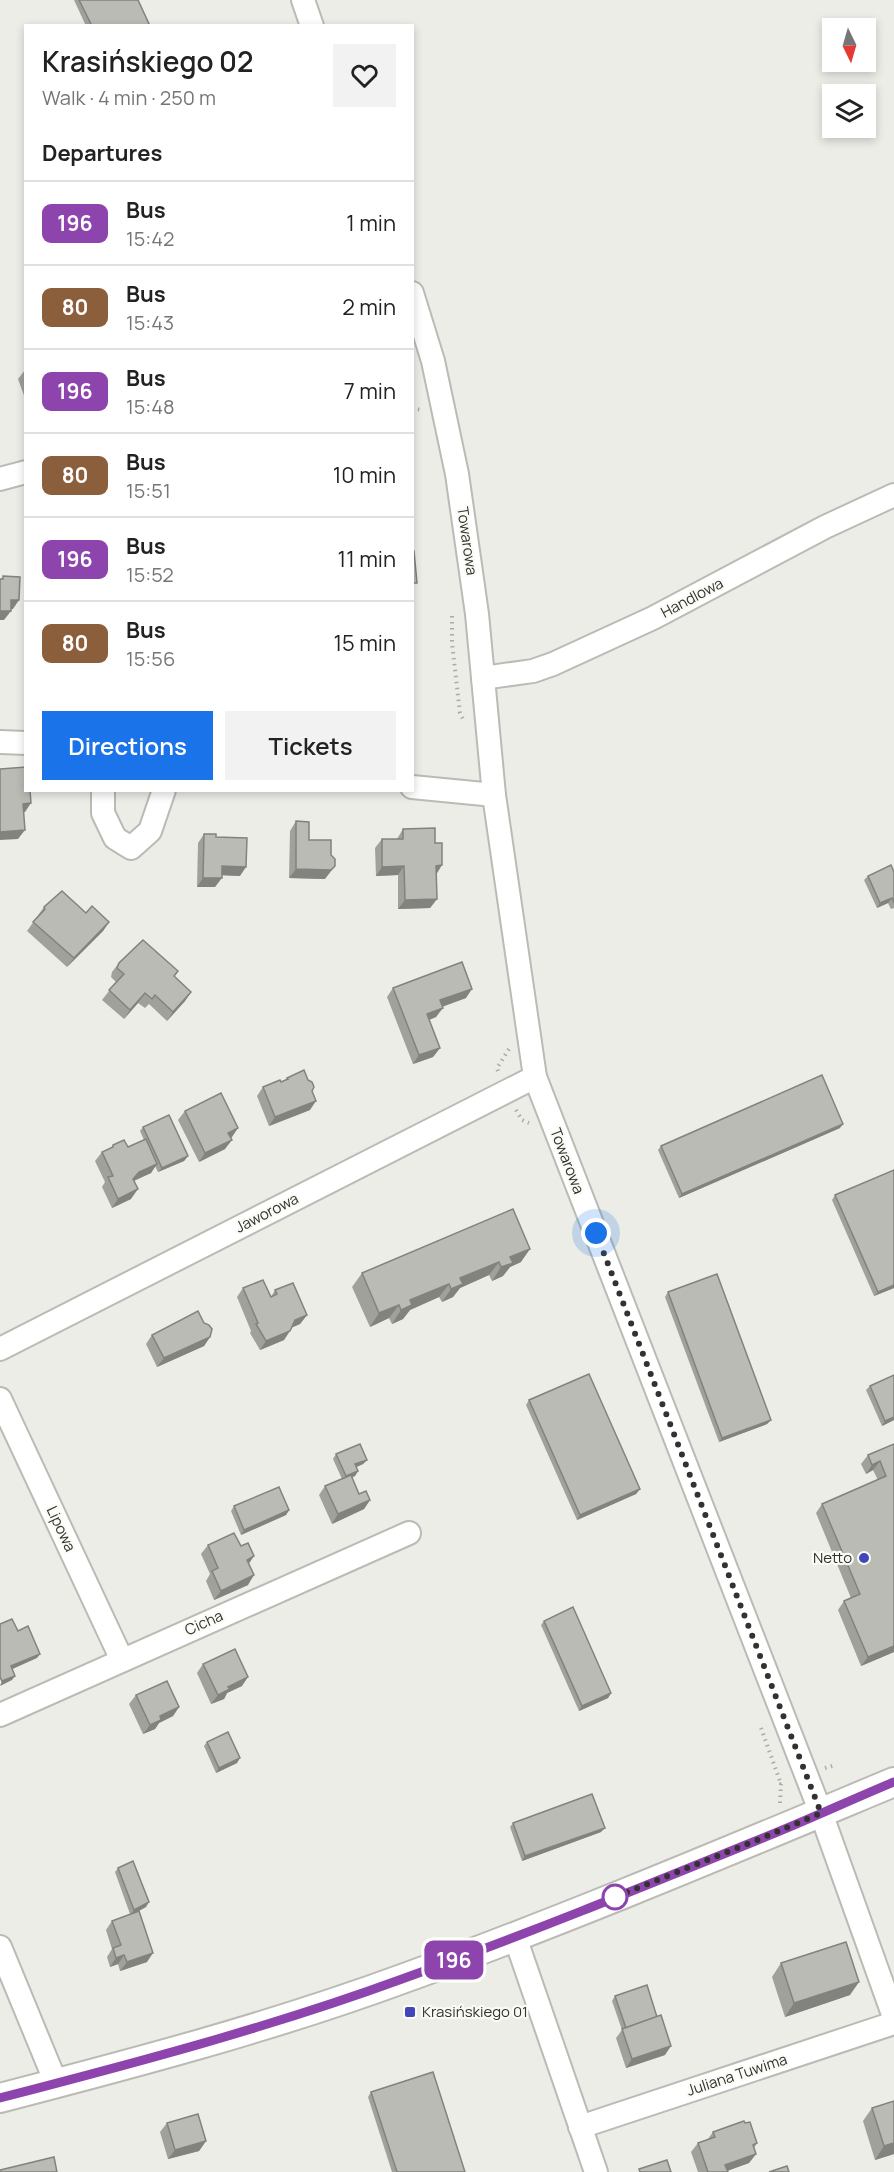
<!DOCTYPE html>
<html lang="en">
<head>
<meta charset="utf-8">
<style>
	:root { --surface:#fff; --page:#f2f2f2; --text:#222; --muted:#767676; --line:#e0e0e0; --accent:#1a73e8 }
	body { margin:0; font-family:Manrope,sans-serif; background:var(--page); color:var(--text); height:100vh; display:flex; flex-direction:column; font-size:22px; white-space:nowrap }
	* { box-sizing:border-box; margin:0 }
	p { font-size:20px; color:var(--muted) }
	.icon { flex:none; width:33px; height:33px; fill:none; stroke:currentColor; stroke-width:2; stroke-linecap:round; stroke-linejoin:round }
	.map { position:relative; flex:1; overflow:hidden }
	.details { position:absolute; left:24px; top:24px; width:390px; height:768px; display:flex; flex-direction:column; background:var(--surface); border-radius:0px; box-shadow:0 3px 9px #0003 }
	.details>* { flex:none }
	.badge { padding:0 12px; border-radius:9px; font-size:21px; line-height:39px }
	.needle { width:39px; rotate:175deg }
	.fabs { position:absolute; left:822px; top:18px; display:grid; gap:12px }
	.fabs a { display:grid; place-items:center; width:54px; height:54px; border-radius:0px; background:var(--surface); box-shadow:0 3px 9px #0003; font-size:30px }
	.you { position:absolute; width:30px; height:30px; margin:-15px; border:4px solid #fff; border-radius:50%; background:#1a73e8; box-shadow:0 0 0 9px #1a73e833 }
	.map>.badge { position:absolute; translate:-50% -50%; box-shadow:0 0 0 3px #fff }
	h2 { padding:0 18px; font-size:22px; line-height:54px }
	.round { display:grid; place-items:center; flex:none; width:63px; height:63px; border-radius:0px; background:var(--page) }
	.headline { display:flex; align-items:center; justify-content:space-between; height:102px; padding:0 18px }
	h1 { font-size:28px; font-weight:600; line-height:45px }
	.cta { display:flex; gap:12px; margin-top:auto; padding:12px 18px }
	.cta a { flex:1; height:69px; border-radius:0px; background:var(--accent); color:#fff; font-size:24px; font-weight:600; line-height:69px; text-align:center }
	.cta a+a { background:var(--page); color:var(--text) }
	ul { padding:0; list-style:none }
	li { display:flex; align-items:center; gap:18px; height:84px; padding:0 18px; border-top:2px solid var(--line) }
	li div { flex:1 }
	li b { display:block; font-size:22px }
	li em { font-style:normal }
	li .badge { min-width:66px; font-weight:700; text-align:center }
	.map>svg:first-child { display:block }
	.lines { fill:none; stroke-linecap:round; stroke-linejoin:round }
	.minor-casing { stroke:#babbb4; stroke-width:26 }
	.tertiary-casing { stroke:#babbb4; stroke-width:32 }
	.path { stroke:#abaca8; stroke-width:4; stroke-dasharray:1.5 4.5; stroke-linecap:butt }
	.minor { stroke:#fff; stroke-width:22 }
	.tertiary { stroke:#fff; stroke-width:28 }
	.wall { fill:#a0a19b }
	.shaded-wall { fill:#82837e }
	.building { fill:#babbb4; stroke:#82837e; stroke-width:1.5 }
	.line-casing { stroke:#fff; stroke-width:14 }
	.line { stroke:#8e44ad; stroke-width:9 }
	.walk { stroke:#323230; stroke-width:6; stroke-dasharray:0 10.8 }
	.poi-dot { fill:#4345ba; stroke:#fafbf4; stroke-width:2 }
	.stop-dot { fill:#fff; stroke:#8e44ad; stroke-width:3 }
	.labels { text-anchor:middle; stroke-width:4.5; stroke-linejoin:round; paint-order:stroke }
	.street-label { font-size:15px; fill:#323230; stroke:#fafbf4 }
	.poi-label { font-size:15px; fill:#323230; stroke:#fafbf4; text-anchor:end }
</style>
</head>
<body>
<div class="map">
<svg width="894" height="2172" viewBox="0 0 894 2172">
	<rect width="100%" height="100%" fill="#ecede7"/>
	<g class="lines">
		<defs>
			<g id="minor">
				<polyline points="303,0 312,26"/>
				<polyline points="412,293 433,361 457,474 477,614 494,795 535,1077 821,1813 894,2017"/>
				<polyline points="0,479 26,472"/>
				<polyline points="483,678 533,671 553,664 653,618 825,527 894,495"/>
				<polyline points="0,742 26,743"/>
				<polyline points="412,787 494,795"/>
				<polyline points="103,790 103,813 115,838 131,848 150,831 164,790"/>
				<polyline points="0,1349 535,1077"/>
				<polyline points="0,1399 122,1660"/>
				<polyline points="0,1715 409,1533"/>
				<polyline points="515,1937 596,2172"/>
				<polyline points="0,1947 56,2083"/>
				<polyline points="580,2127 894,2023"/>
			</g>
			<path id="tertiary" d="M0 2098C135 2063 271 2027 402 1979 568 1919 731 1850 894 1782"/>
		</defs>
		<use href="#minor" class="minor-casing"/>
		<use href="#tertiary" class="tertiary-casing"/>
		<g class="path">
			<polyline points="412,408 421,410"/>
			<polyline points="452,616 452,643 460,713 464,721"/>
			<polyline points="498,1071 497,1068 509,1049"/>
			<polyline points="516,1110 522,1120 529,1123"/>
			<polyline points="761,1728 781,1784"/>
			<polyline points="825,1768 836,1765"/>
			<polyline points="780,1803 781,1784 784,1783"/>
		</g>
		<use href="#minor" class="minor"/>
		<use href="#tertiary" class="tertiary"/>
	</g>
	<g class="wall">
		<polygon points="74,0 138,0 150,26 86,26"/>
		<polygon points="25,370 26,370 26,401 18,379"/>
		<polygon points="296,821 309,840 325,879 289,878 290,831"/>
		<polygon points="403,829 436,874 437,899 430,908 398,909 398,875 376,876 375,848 382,839 397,839"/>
		<polygon points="204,834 216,837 240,876 222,875 215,887 197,887 198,843"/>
		<polygon points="894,872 894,908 891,909 888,903 877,908 864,880 868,876"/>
		<polygon points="44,907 86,913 109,922 103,931 67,967 27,931"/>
		<polygon points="119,963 174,976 191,992 185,1001 167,1021 149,1004 145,1008 138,1003 124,1019 102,1000 116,982 111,977 112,972"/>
		<polygon points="393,988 466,998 442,1006 436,1017 429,1020 440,1048 433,1057 413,1064 387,997"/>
		<polygon points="287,1078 310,1110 269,1126 257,1096 263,1087 281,1082 285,1081"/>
		<polygon points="185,1111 232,1137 231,1138 225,1149 199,1162 178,1120"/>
		<polygon points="143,1127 188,1156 184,1161 158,1172 155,1166 151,1173 134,1181 131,1199 112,1208 102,1187 105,1182 95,1161 102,1152 111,1148 113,1145 128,1147 144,1140 140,1131"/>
		<polygon points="840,1128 679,1198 658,1150 661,1146"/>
		<polygon points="894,1170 894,1288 874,1296 832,1200 835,1195"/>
		<polygon points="513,1209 521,1262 510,1267 503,1276 492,1281 489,1275 460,1288 453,1297 442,1302 439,1297 410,1310 403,1319 392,1324 389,1318 370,1327 352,1287 362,1273"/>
		<polygon points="243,1288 271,1297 275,1290 307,1315 300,1324 291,1328 284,1340 260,1350 250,1333 251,1331 237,1297"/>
		<polygon points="668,1292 771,1420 767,1424 719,1442 665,1297"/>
		<polygon points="152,1335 210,1337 204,1346 157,1367 146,1344"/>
		<polygon points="894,1375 894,1420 882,1426 866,1390 870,1386"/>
		<polygon points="529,1400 640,1489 636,1494 577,1520 526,1405"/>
		<polygon points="894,1444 894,1652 861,1666 838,1610 844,1601 851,1598 816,1513 822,1504 878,1480 873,1470 866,1474 861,1464 868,1455"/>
		<polygon points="336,1454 367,1460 363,1464 356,1467 358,1471 355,1476 352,1477 359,1494 370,1500 364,1509 332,1524 319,1495 325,1486 342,1479 333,1459"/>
		<polygon points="234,1506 289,1510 286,1515 241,1535 231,1511"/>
		<polygon points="208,1545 249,1564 248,1585 214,1600 206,1581 210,1574 201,1554"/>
		<polygon points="544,1621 611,1693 608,1698 579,1711 541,1625"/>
		<polygon points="203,1664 242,1686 227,1693 224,1699 211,1704 197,1673"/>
		<polygon points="136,1695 179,1707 173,1716 159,1723 155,1729 143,1734 129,1704"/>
		<polygon points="207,1742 237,1763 216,1773 204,1746"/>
		<polygon points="513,1823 601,1832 522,1861 510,1827"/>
		<polygon points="118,1868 146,1907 135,1913 147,1962 120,1971 118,1964 110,1967 107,1957 112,1949 106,1930 112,1921 130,1914 115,1872"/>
		<polygon points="781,1963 850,1995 785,2017 772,1977"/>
		<polygon points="615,1996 665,2055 626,2068 616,2038 622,2030 612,2001"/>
		<polygon points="371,2092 465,2172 392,2172 368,2097"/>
		<polygon points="894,2101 894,2154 875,2160 863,2121 872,2108"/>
		<polygon points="167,2123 206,2141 199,2151 168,2159 160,2132"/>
		<polygon points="745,2123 757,2143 754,2148 756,2154 749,2163 727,2171 728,2172 698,2172 691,2152 698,2143 708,2139 713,2132"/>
	</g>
	<g class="shaded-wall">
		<polygon points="11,600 19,600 13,609 5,609"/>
		<polygon points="0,611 11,611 4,620 0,620"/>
		<polygon points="31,803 25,812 16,813 23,804"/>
		<polygon points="25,830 18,839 0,840 0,832"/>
		<polygon points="442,865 436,875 436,866"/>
		<polygon points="222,866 246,867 240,876 215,875"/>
		<polygon points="335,866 325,879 289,878 296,869"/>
		<polygon points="404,866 398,875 376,876 382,867"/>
		<polygon points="203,878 222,878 215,887 197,887"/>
		<polygon points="892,898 888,903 877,908 880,903"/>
		<polygon points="437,899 430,908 398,909 405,900"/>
		<polygon points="109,922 103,931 67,967 74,958"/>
		<polygon points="472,989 466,998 434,1010 440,1000"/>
		<polygon points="191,992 185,1001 167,1021 173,1012"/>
		<polygon points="145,993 138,1003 124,1019 130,1010"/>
		<polygon points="443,1008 436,1017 421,1023 427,1014"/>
		<polygon points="440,1048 433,1057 413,1064 419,1055"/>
		<polygon points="316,1101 310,1110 269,1126 275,1117"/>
		<polygon points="843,1124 840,1128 679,1198 682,1194"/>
		<polygon points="238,1128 232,1137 222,1142 228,1133"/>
		<polygon points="232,1140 225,1149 199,1162 205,1153"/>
		<polygon points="188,1156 184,1161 158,1172 162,1168"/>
		<polygon points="157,1164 151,1173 133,1181 133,1179 139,1172"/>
		<polygon points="138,1189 131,1199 112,1208 118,1199"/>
		<polygon points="530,1249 521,1262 510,1267 503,1276 492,1281 501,1267 510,1257"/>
		<polygon points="499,1262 489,1275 460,1288 453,1297 442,1302 451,1289 460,1278"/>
		<polygon points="449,1284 439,1297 410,1310 403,1319 392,1324 401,1310 410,1300"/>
		<polygon points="894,1285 894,1288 874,1296 878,1292"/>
		<polygon points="399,1305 389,1318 370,1327 379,1313"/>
		<polygon points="307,1315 300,1324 288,1329 295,1320"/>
		<polygon points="290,1331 284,1340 260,1350 266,1341"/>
		<polygon points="210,1337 204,1346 157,1367 164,1358"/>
		<polygon points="894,1417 894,1420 882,1426 885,1421"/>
		<polygon points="771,1420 767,1424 719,1442 722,1438"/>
		<polygon points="367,1460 363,1464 352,1469 355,1464"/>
		<polygon points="880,1461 873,1470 866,1474 872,1465"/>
		<polygon points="358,1471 355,1476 343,1481 346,1476"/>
		<polygon points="640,1489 636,1494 577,1520 580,1515"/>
		<polygon points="370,1500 364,1509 332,1524 338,1514"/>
		<polygon points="289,1510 286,1515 241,1535 244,1530"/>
		<polygon points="254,1556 248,1565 247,1560"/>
		<polygon points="254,1575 248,1585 214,1600 221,1591"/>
		<polygon points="894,1646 894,1652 861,1666 868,1657"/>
		<polygon points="40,1654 37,1658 8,1671 11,1666"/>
		<polygon points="15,1676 12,1680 0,1686 2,1681"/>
		<polygon points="248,1677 242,1686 227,1693 224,1699 211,1704 218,1695 228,1687"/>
		<polygon points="611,1693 608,1698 579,1711 582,1706"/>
		<polygon points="179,1707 173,1716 159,1723 155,1729 143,1734 150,1725 160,1716"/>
		<polygon points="240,1758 237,1763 216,1773 219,1768"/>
		<polygon points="605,1828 601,1832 522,1861 525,1856"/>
		<polygon points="149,1902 146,1907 131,1915 134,1910"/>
		<polygon points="153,1953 147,1962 120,1971 127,1962"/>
		<polygon points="124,1955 118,1964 110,1967 116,1958"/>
		<polygon points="859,1982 850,1995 785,2017 794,2003"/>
		<polygon points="671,2046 665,2055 626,2068 632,2059"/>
		<polygon points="206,2141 199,2151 168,2159 175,2150"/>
		<polygon points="894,2143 894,2154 875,2160 884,2146"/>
		<polygon points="756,2154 749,2163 724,2172 725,2165"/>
	</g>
	<g class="building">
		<polygon points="79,0 138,0 150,26 92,26"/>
		<polygon points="412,551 414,551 417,583 412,583"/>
		<polygon points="3,576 20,577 19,600 11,600 11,611 0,611 0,579 3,579"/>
		<polygon points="26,767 26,790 30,790 31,803 23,804 25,830 0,832 0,769"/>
		<polygon points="296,821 309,822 309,840 331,840 331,855 335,859 335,866 331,870 296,869"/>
		<polygon points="435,828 435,843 442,843 442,865 436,866 437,899 405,900 404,866 382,867 382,839 403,839 403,829"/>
		<polygon points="204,834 216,834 216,837 247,838 246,867 222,866 222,878 203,878"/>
		<polygon points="891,865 894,872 894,903 892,898 880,903 868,876"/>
		<polygon points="62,891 86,913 92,906 109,922 74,958 33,922 45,909 44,907"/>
		<polygon points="143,940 178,971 174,976 191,992 173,1012 155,995 152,999 145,993 130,1010 109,990 124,974 117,968 119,963"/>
		<polygon points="462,962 472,989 440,1000 443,1008 427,1014 440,1048 419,1055 393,988"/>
		<polygon points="304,1070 308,1080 312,1082 314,1087 312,1091 316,1101 275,1117 263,1087 280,1080 281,1082 288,1079 287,1078"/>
		<polygon points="822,1075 843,1124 682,1194 661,1146"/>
		<polygon points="221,1093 238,1128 228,1133 232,1140 205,1153 185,1111"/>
		<polygon points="169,1115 188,1156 162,1168 143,1127"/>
		<polygon points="146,1139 157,1164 139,1172 133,1179 138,1189 118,1199 108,1177 113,1176 102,1152 113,1147 113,1145 124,1140 128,1147"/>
		<polygon points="894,1170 894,1285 878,1292 835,1195"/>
		<polygon points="513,1209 530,1249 510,1257 513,1263 501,1267 499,1262 460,1278 463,1284 451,1289 449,1284 410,1300 412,1305 401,1310 399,1305 379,1313 362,1273"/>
		<polygon points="717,1274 771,1420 722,1438 668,1292"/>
		<polygon points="263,1280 271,1297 277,1294 275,1290 293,1283 307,1315 295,1320 290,1331 266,1341 256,1324 258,1323 243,1288"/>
		<polygon points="198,1311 204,1323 209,1325 212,1329 210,1337 164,1358 152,1335"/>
		<polygon points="589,1374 640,1489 580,1515 529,1400"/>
		<polygon points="894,1375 894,1417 885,1421 870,1386"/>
		<polygon points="360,1444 367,1460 355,1464 358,1471 346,1476 336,1454"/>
		<polygon points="894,1444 894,1646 868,1657 844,1601 860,1594 822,1504 886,1476 880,1461 872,1465 868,1455"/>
		<polygon points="351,1475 359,1494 366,1491 370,1500 338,1514 325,1486"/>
		<polygon points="279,1487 289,1510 244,1530 234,1506"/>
		<polygon points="234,1533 241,1546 248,1543 254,1556 247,1560 254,1575 221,1591 212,1571 218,1568 208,1545"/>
		<polygon points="573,1607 611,1693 582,1706 544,1621"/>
		<polygon points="12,1619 18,1631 28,1626 40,1654 11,1666 15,1676 2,1681 0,1677 0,1624"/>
		<polygon points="235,1649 248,1677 228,1687 230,1689 218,1695 203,1664"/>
		<polygon points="167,1681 179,1707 160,1716 161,1720 150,1725 136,1695"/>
		<polygon points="228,1732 240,1758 219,1768 207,1742"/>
		<polygon points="592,1794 605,1828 525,1856 513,1823"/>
		<polygon points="133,1861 149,1902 134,1910 118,1868"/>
		<polygon points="139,1911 153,1953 127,1962 124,1955 116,1958 113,1948 121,1945 112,1921"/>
		<polygon points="846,1942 859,1982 794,2003 781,1963"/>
		<polygon points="647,1985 657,2017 626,2028 615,1996"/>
		<polygon points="661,2015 671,2046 632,2059 622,2029"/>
		<polygon points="433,2072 465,2172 397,2172 371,2092"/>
		<polygon points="894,2101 894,2143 884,2146 872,2108"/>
		<polygon points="198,2114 206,2141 175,2150 167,2123"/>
		<polygon points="744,2121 745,2123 750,2122 757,2143 753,2145 756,2154 725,2165 728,2172 708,2172 698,2143 715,2137 713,2132"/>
		<polygon points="54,2157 57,2172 0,2172 0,2170"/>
		<polygon points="667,2160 671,2172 640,2172 639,2169"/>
		<polygon points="787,2166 789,2172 769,2172"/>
	</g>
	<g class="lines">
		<defs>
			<path id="line" d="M0 2098C135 2063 271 2027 402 1979 522 1936 640 1888 758 1840 804 1822 848 1801 894 1782"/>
		</defs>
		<use href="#line" class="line-casing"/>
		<use href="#line" class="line"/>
		<polyline class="walk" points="596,1233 821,1813 760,1839 615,1897"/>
	</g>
	<g class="poi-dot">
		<circle cx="864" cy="1558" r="6"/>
		<rect x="404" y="2006" width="12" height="12" rx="3"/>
	</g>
	<circle class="stop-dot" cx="615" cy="1897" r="12"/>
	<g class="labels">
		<g class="street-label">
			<text transform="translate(467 541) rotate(82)" y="5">Towarowa</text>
			<text transform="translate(692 598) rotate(-28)" y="5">Handlowa</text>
			<text transform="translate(567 1161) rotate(69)" y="5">Towarowa</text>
			<text transform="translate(267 1213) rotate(-27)" y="5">Jaworowa</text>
			<text transform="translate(61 1529) rotate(65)" y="5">Lipowa</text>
			<text transform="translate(204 1623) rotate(-24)" y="5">Cicha</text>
			<text transform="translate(737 2075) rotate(-18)" y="5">Juliana Tuwima</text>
		</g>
		<g class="poi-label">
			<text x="852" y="1563">Netto</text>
			<text x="422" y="2017" text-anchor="start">Krasińskiego 01</text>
		</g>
	</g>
</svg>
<div class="fabs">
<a><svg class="needle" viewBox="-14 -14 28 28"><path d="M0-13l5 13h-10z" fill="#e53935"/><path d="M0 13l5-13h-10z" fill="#767676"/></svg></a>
<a><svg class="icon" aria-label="layers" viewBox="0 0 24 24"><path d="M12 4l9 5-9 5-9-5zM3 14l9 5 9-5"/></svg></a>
</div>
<div class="you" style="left:596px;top:1233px"></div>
<b class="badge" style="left:454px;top:1960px;background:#8e44ad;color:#fff">196</b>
<section class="details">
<div class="headline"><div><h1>Krasińskiego 02</h1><p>Walk · 4 min · 250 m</p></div><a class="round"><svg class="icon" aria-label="heart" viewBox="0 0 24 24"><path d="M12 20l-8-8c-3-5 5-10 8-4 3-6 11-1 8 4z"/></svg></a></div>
<h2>Departures</h2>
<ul>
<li><span class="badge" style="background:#8e44ad;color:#fff">196</span><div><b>Bus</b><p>15:42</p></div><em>1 min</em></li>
<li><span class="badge" style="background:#8b5e3c;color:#fff">80</span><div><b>Bus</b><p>15:43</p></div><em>2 min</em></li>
<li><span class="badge" style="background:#8e44ad;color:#fff">196</span><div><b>Bus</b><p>15:48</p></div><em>7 min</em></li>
<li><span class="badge" style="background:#8b5e3c;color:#fff">80</span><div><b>Bus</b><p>15:51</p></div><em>10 min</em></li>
<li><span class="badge" style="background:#8e44ad;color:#fff">196</span><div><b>Bus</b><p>15:52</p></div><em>11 min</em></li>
<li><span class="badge" style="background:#8b5e3c;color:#fff">80</span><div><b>Bus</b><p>15:56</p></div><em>15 min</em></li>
</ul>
<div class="cta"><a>Directions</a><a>Tickets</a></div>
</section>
</div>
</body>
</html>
